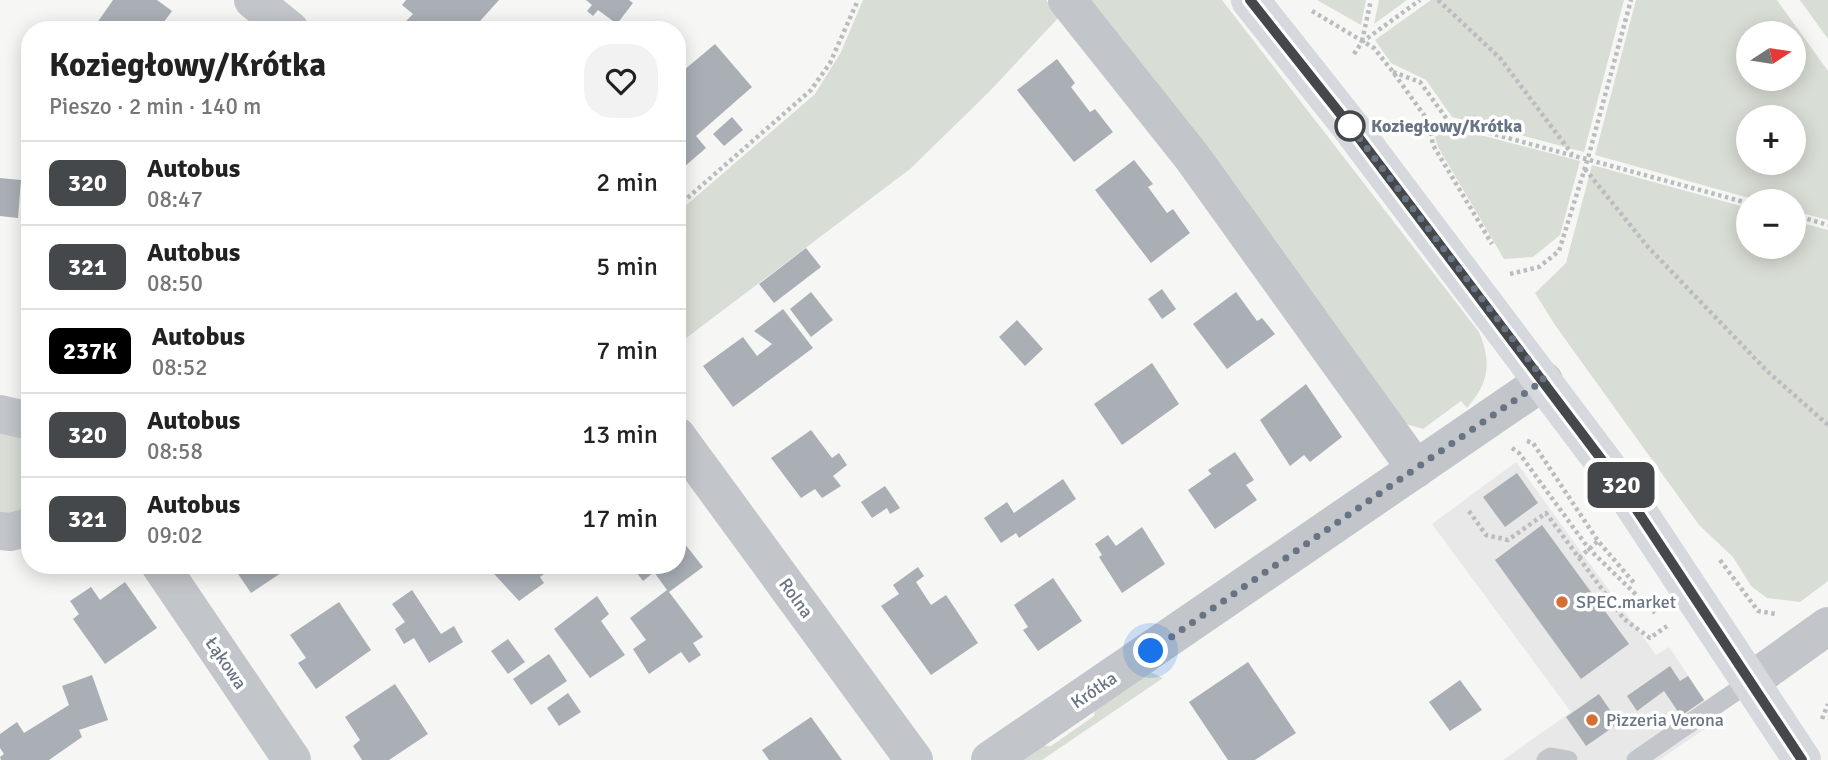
<!DOCTYPE html>
<html lang="pl">
<head>
<meta charset="utf-8">
<style>
	:root { --surface:#fff; --page:#f2f2f2; --text:#222; --muted:#767676; --line:#e0e0e0 }
	body { margin:0; font-family:Signika,sans-serif; background:var(--page); color:var(--text); height:100vh; display:flex; flex-direction:column; font-size:26px; white-space:nowrap }
	* { box-sizing:border-box; margin:0 }
	p { font-size:23px; color:var(--muted) }
	.icon { flex:none; width:38px; height:38px; fill:none; stroke:currentColor; stroke-width:2; stroke-linecap:round; stroke-linejoin:round }
	.map { position:relative; flex:1; overflow:hidden }
	.details { position:absolute; left:21px; top:21px; width:665px; height:553px; display:flex; flex-direction:column; background:var(--surface); border-radius:28px; box-shadow:0 4px 18px #0003 }
	.details>* { flex:none }
	.badge { padding:0 14px; border-radius:10px; font-size:24px; line-height:46px }
	.needle { width:46px; rotate:78deg }
	.tools { position:absolute; left:1736px; top:21px; display:grid; gap:14px }
	.tools a { display:grid; place-items:center; width:70px; height:70px; border-radius:50%; background:var(--surface); box-shadow:0 4px 18px #0003; font-size:35px }
	.you { position:absolute; width:35px; height:35px; margin:-18px; border:5px solid #fff; border-radius:50%; background:#1a73e8; box-shadow:0 0 0 10px #1a73e833 }
	.map>.badge { position:absolute; translate:-50% -50%; box-shadow:0 0 0 4px #fff }
	.round { display:grid; place-items:center; flex:none; width:74px; height:74px; border-radius:28px; background:var(--page) }
	.headline { display:flex; align-items:center; justify-content:space-between; height:119px; padding:0 28px }
	h1 { font-size:33px; font-weight:800; line-height:52px }
	ul { padding:0; list-style:none }
	li { display:flex; align-items:center; gap:21px; height:84px; padding:0 28px; border-top:2px solid var(--line) }
	li div { flex:1 }
	li b { display:block; font-size:26px }
	li em { font-style:normal }
	li .badge { min-width:77px; font-weight:700; text-align:center }
	.map>svg:first-child { display:block }
	.built { fill:#e7e8e7 }
	.green { fill:#d8ddd5; fill-rule:evenodd }
	.building { fill:#a9afb5 }
	.lines { fill:none; stroke-linecap:round; stroke-linejoin:round }
	.path { stroke:#babcbf; stroke-width:4.5; stroke-dasharray:3.5 3.5; stroke-linecap:butt }
	.lane { stroke:#c2c5c9; stroke-width:19 }
	.street { stroke:#c2c5c9; stroke-width:38 }
	.secondary { stroke:#d5d8dc; stroke-width:38 }
	.line-casing { stroke:#fff; stroke-width:16 }
	.line { stroke:#45484a; stroke-width:10 }
	.walk { stroke:#687483; stroke-width:7; stroke-dasharray:0 12.6 }
	.stop-dot { fill:#fff; stroke:#45484a; stroke-width:3.5 }
	.poi-dot { fill:#d56f36; stroke:#fff; stroke-width:2.5 }
	.labels { text-anchor:middle; stroke-width:7; stroke-linejoin:round; paint-order:stroke }
	.stop-label { font-size:18px; font-weight:bold; fill:#687483; stroke:#fff; text-anchor:start }
	.street-label { font-size:18px; fill:#687483; stroke:#fff }
	.poi-label { font-size:18px; fill:#687483; stroke:#fff; text-anchor:start }
</style>
</head>
<body>
<div class="map">
<svg width="1828" height="760" viewBox="0 0 1828 760">
	<rect width="100%" height="100%" fill="#f6f7f4"/>
	<polygon class="built" points="1516,462 1656,655 1669,647 1718,720 1659,760 1503,760 1571,712 1432,524"/>
	<g class="green">
		<polygon points="863,0 1046,0 1059,17 989,92 910,169 677,345 677,213 815,94 841,52"/>
		<path d="M1086 0H1222L1479 332C1492 363 1489 383 1467 408L1461 401 1423 429 1406 424Z"/>
		<polygon points="1317,0 1366,0 1361,25"/>
		<polygon points="1379,0 1407,0 1374,24"/>
		<polygon points="1431,0 1624,0 1584,152 1452,117 1426,80 1391,63 1375,40"/>
		<path d="M1636 0H1777L1828 71V220L1794 211V201H1760L1595 155ZM1748 33H1794V79H1748ZM1748 117H1794V163H1748Z"/>
		<polygon points="1800,0 1828,0 1828,39"/>
		<polygon points="1450,127 1580,161 1560,235 1533,257 1504,259 1438,147 1435,137"/>
		<polygon points="1592,165 1748,208 1748,247 1794,247 1794,221 1828,230 1828,581 1800,602 1767,598 1751,586 1733,557 1699,525 1555,325 1535,293 1566,263"/>
		<polygon points="0,428 30,438 30,510 0,516"/>
		<polygon points="1144,669 1163,678 1042,760 1011,760 1033,745 1051,746 1094,716 1096,702"/>
	</g>
	<g class="building">
		<polygon points="113,0 157,0 172,11 158,30 92,30"/>
		<polygon points="406,0 499,0 472,30 409,30 403,24 413,14 402,5"/>
		<polygon points="586,0 629,0 633,3 617,24 598,10 593,16 587,11 592,5"/>
		<polygon points="715,44 752,87 696,136 706,148 677,173 677,76"/>
		<polygon points="1057,59 1075,83 1071,87 1090,112 1095,109 1113,132 1074,162 1017,90"/>
		<polygon points="732,117 743,130 724,146 713,134"/>
		<polygon points="1134,160 1153,184 1148,187 1167,213 1173,209 1190,233 1151,263 1095,190"/>
		<polygon points="0,178 21,180 18,218 0,216"/>
		<polygon points="806,248 821,267 774,303 759,284"/>
		<polygon points="1162,289 1176,309 1162,319 1148,299"/>
		<polygon points="811,292 833,320 811,337 790,309"/>
		<polygon points="1236,292 1257,321 1262,318 1275,334 1227,369 1193,324"/>
		<polygon points="783,309 813,348 733,407 703,366 743,337 757,356 772,344 754,331"/>
		<polygon points="1017,320 1043,349 1025,366 999,337"/>
		<polygon points="1152,363 1179,404 1122,445 1094,404"/>
		<polygon points="1306,384 1342,437 1310,462 1304,455 1290,466 1260,420"/>
		<polygon points="811,430 832,458 839,453 847,465 833,476 841,486 822,498 815,489 801,498 771,458"/>
		<polygon points="1235,452 1254,480 1246,485 1257,500 1215,529 1188,490 1211,474 1208,470"/>
		<polygon points="1517,473 1538,503 1505,527 1483,497"/>
		<polygon points="1063,479 1076,499 1019,538 1016,533 1001,543 984,518 1007,502 1014,513"/>
		<polygon points="885,486 900,508 890,514 887,508 872,518 861,502"/>
		<polygon points="1542,525 1629,644 1581,679 1495,560"/>
		<polygon points="1142,527 1165,564 1122,593 1099,557 1102,555 1095,544 1108,535 1116,546"/>
		<polygon points="677,534 703,567 669,592 703,637 693,643 701,655 689,663 681,652 649,674 633,649 646,640 630,618 667,590 654,572 643,581 631,565 677,565"/>
		<polygon points="232,565 293,565 251,593"/>
		<polygon points="486,565 556,565 540,577 544,583 519,601"/>
		<polygon points="918,567 924,576 916,582 931,605 946,595 978,643 931,675 881,606 899,594 893,585"/>
		<polygon points="1053,578 1082,621 1038,651 1023,630 1028,627 1014,605"/>
		<polygon points="125,582 157,628 105,664 73,619 79,614 70,601 91,587 100,600"/>
		<polygon points="412,590 441,634 454,626 463,642 429,663 414,638 404,644 395,629 405,622 392,604"/>
		<polygon points="597,596 609,614 601,621 625,655 590,678 554,629"/>
		<polygon points="339,602 371,650 316,689 298,663 306,658 290,635"/>
		<polygon points="508,639 525,662 508,674 491,651"/>
		<polygon points="549,654 567,681 531,705 513,679"/>
		<polygon points="1248,662 1296,733 1255,760 1228,760 1189,702"/>
		<polygon points="1670,666 1680,681 1688,676 1704,700 1681,716 1664,691 1637,711 1627,696"/>
		<polygon points="92,675 108,720 79,730 82,737 49,760 1,760 0,757 4,754 0,748 0,734 17,722 24,733 69,705 62,686"/>
		<polygon points="1460,680 1482,710 1450,731 1429,702"/>
		<polygon points="395,684 428,734 389,760 362,760 353,746 360,740 345,717"/>
		<polygon points="568,693 581,712 559,726 547,708"/>
		<polygon points="1599,694 1619,723 1586,746 1566,717"/>
		<polygon points="811,717 842,760 769,760 762,750"/>
	</g>
	<g class="lines">
		<g class="path">
			<polyline points="1438,0 1500,58 1572,154"/>
			<polyline points="1312,11 1374,48 1393,72 1429,122 1433,145 1492,244"/>
			<polyline points="1362,41 1371,0"/>
			<polyline points="1354,54 1362,42 1420,0"/>
			<polyline points="1393,72 1420,82 1449,122 1748,203"/>
			<polyline points="1430,134 1449,122"/>
			<polyline points="1585,169 1648,247 1767,371 1828,425"/>
			<polyline points="677,207 811,90 830,63 858,0"/>
			<polyline points="1794,215 1828,225"/>
			<polyline points="1510,274 1539,267 1559,251 1588,158 1631,0"/>
			<polyline points="1527,441 1533,443 1598,541 1635,584"/>
			<polyline points="1512,448 1519,453 1589,549 1655,613"/>
			<polyline points="1469,511 1486,535 1508,540 1546,513 1624,619 1650,638 1667,626"/>
			<polyline points="1579,558 1598,541"/>
			<polyline points="1720,560 1758,611 1776,614"/>
			<polyline points="1822,719 1828,704"/>
		</g>
		<g class="lane">
			<polyline points="1546,760 1551,757 1568,760"/>
			<polyline points="1636,760 1751,681"/>
		</g>
		<g class="street">
			<polyline points="253,0 290,30"/>
			<polyline points="1067,0 1192,157 1416,469"/>
			<polyline points="0,414 30,421"/>
			<polyline points="677,436 914,760"/>
			<polyline points="0,531 10,532 30,527"/>
			<polyline points="160,565 292,760"/>
			<polyline points="1751,681 1828,626"/>
			<polyline points="990,760 1544,381"/>
		</g>
		<polyline class="secondary" points="1250,0 1350,126 1617,480 1802,760"/>
	</g>
	<g class="lines">
		<defs>
			<polyline id="line" points="1250,0 1350,126 1617,480 1802,760"/>
		</defs>
		<use href="#line" class="line-casing"/>
		<use href="#line" class="line"/>
		<polyline class="walk" points="1151,651 1544,380 1350,126"/>
	</g>
	<circle class="stop-dot" cx="1350" cy="126" r="14"/>
	<g class="poi-dot">
		<circle cx="1562" cy="602" r="7"/>
		<circle cx="1592" cy="720" r="7"/>
	</g>
	<g class="labels">
		<g class="stop-label">
			<text x="1371" y="132">Koziegłowy/Krótka</text>
		</g>
		<g class="street-label">
			<text transform="translate(796 598) rotate(54)" y="6">Rolna</text>
			<text transform="translate(226 663) rotate(56)" y="6">Łąkowa</text>
			<text transform="translate(1094 690) rotate(-34)" y="6">Krótka</text>
		</g>
		<g class="poi-label">
			<text x="1576" y="608">SPEC.market</text>
			<text x="1606" y="726">Pizzeria Verona</text>
		</g>
	</g>
</svg>
<div class="tools">
<a><svg class="needle" viewBox="-14 -14 28 28"><path d="M0-13l5 13h-10z" fill="#e53935"/><path d="M0 13l5-13h-10z" fill="#767676"/></svg></a>
<a>+</a>
<a>−</a>
</div>
<div class="you" style="left:1151px;top:651px"></div>
<b class="badge" style="left:1621px;top:485px;background:#45484a;color:#fff">320</b>
<section class="details">
<div class="headline"><div><h1>Koziegłowy/Krótka</h1><p>Pieszo · 2 min · 140 m</p></div><a class="round"><svg class="icon" aria-label="heart" viewBox="0 0 24 24"><path d="M12 20l-8-8c-3-5 5-10 8-4 3-6 11-1 8 4z"/></svg></a></div>
<ul>
<li><span class="badge" style="background:#45484a;color:#fff">320</span><div><b>Autobus</b><p>08:47</p></div><em>2 min</em></li>
<li><span class="badge" style="background:#45484a;color:#fff">321</span><div><b>Autobus</b><p>08:50</p></div><em>5 min</em></li>
<li><span class="badge" style="background:#000;color:#fff">237K</span><div><b>Autobus</b><p>08:52</p></div><em>7 min</em></li>
<li><span class="badge" style="background:#45484a;color:#fff">320</span><div><b>Autobus</b><p>08:58</p></div><em>13 min</em></li>
<li><span class="badge" style="background:#45484a;color:#fff">321</span><div><b>Autobus</b><p>09:02</p></div><em>17 min</em></li>
</ul>
</section>
</div>
</body>
</html>
